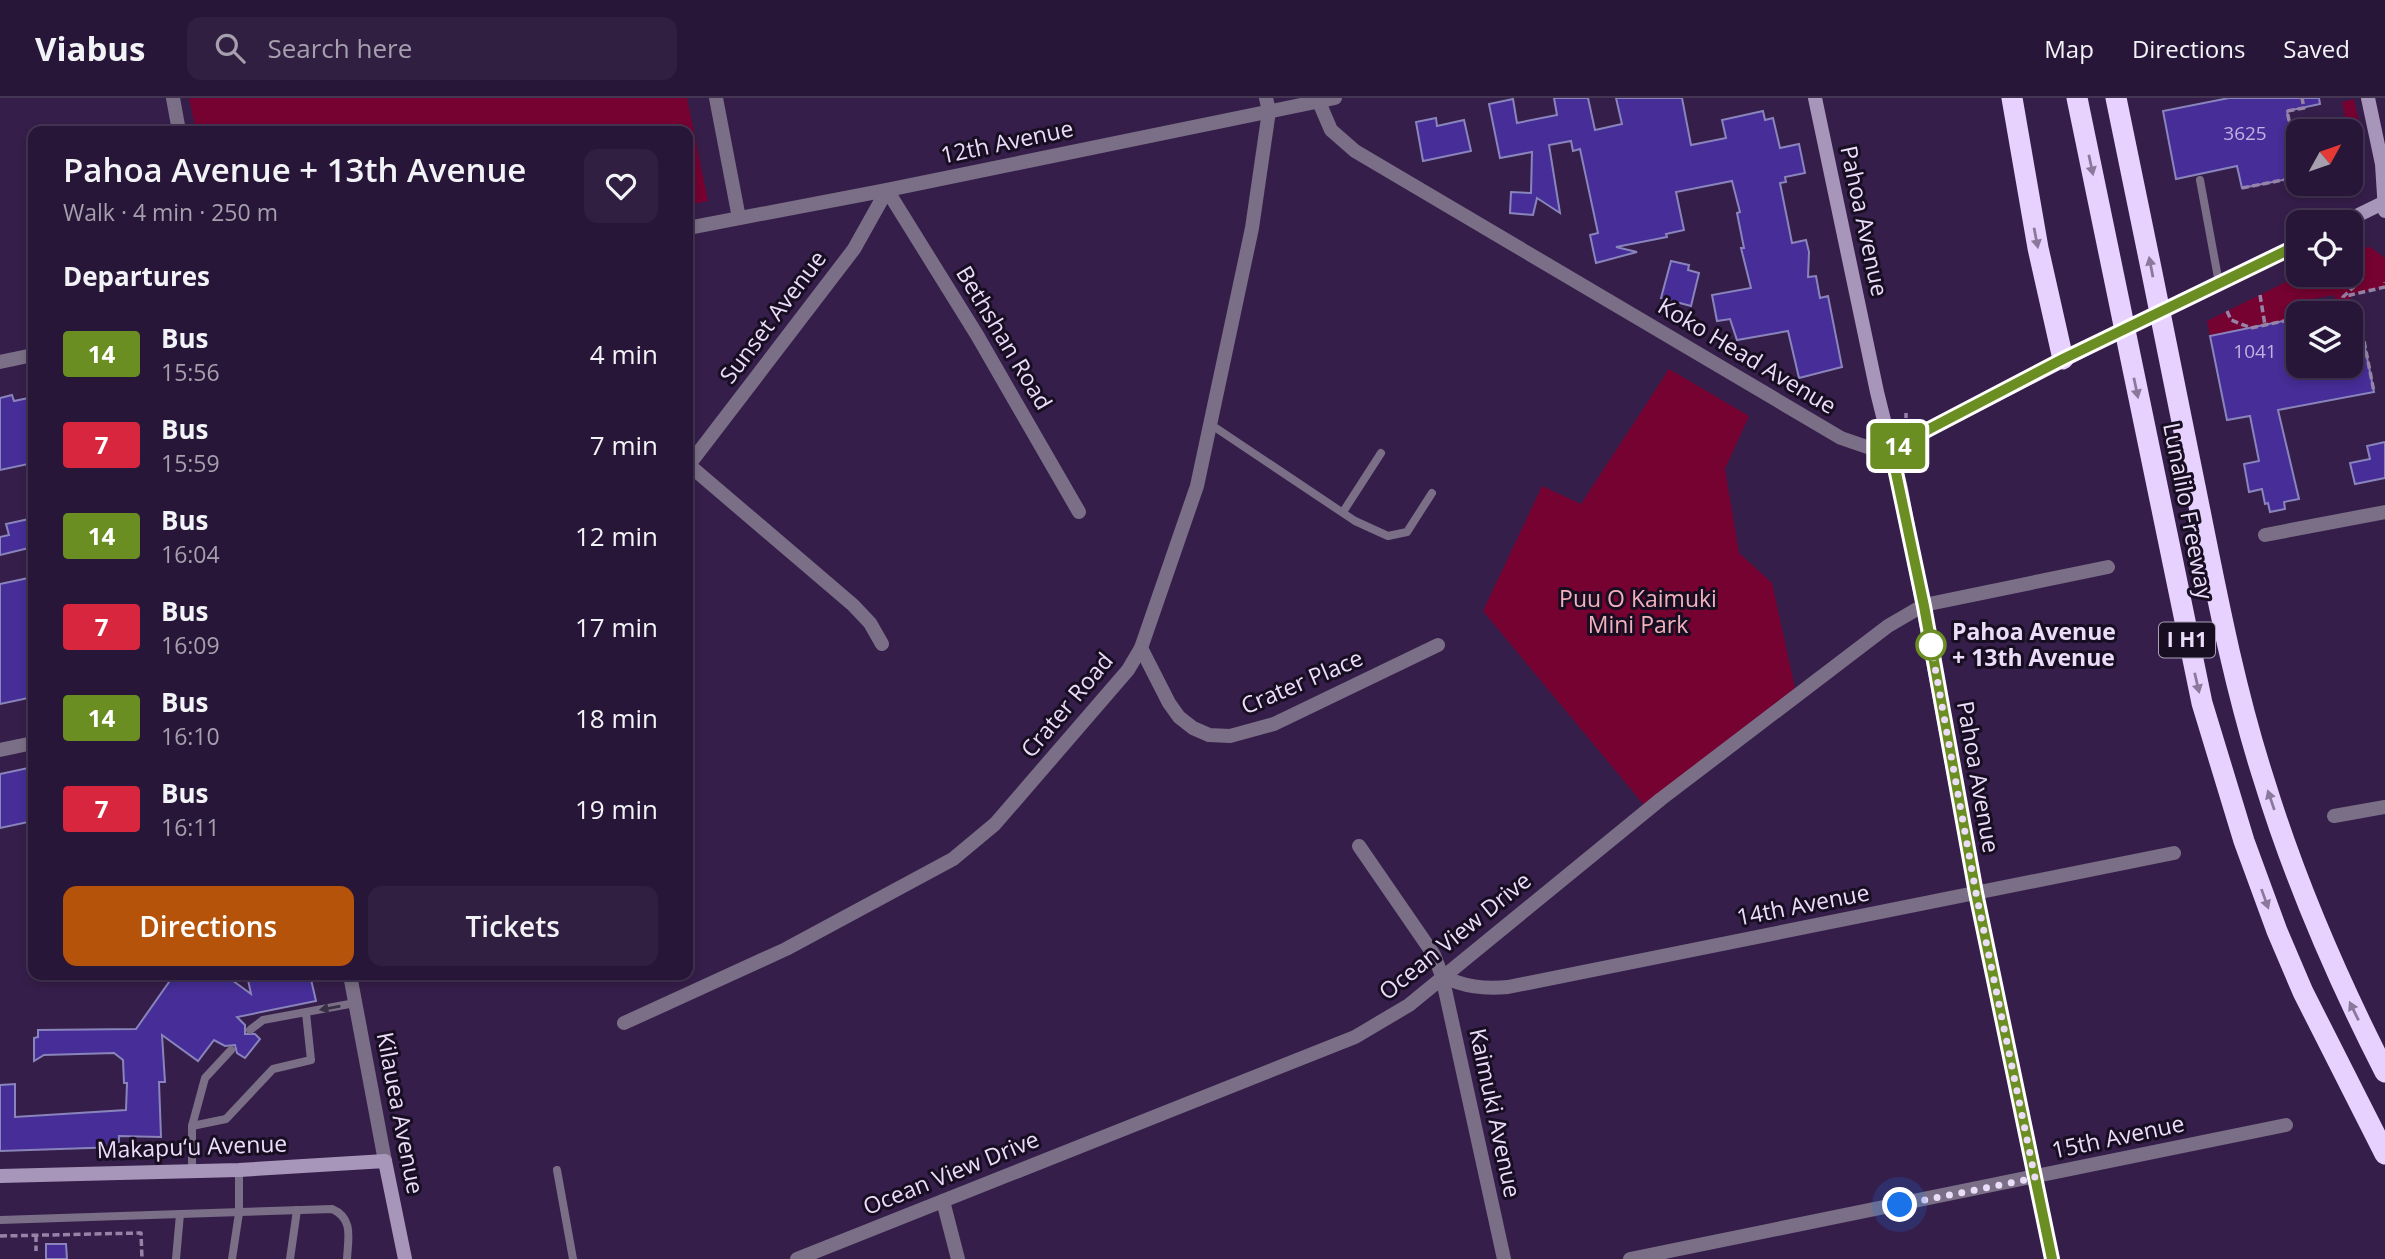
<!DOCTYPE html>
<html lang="en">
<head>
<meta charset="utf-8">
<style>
	:root { --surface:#281638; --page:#301f40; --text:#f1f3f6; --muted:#a59fae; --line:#443553; --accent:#b45309 }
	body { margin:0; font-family:"Open Sans",sans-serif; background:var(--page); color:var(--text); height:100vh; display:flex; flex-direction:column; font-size:26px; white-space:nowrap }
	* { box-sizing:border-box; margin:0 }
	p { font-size:23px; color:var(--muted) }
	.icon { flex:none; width:38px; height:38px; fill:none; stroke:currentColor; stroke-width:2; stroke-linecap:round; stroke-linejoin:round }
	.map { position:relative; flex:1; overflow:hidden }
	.sheet { position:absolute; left:28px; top:28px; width:665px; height:854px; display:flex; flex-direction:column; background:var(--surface); border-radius:14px; box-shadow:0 4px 10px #0003,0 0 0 2px var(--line) }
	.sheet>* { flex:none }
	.badge { padding:0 14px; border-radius:5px; font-size:24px; line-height:46px }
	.needle { width:46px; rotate:50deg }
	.controls { position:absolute; left:2286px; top:21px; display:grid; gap:14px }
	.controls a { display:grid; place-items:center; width:77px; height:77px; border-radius:14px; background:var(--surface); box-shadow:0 4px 10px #0003,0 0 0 2px var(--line); font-size:35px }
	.you { position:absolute; width:35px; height:35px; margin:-18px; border:5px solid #fff; border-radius:50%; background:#1a73e8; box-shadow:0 0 0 10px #1a73e833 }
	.map>.badge { position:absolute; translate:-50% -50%; box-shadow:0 0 0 4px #fff }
	h2 { padding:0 35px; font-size:26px; line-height:63px }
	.round { display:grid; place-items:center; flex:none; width:74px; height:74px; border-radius:14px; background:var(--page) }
	.summary { display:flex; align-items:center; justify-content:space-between; height:119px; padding:0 35px }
	h1 { font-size:33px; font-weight:600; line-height:52px }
	.cta { display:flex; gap:14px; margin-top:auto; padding:14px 35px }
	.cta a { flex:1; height:80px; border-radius:14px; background:var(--accent); color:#fff; font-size:28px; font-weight:600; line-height:80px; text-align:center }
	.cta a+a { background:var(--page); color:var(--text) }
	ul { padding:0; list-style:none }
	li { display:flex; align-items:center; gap:21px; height:91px; padding:0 35px }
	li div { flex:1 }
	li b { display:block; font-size:26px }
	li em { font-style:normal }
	li .badge { min-width:77px; font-weight:700; text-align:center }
	header { display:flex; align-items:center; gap:42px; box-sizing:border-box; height:98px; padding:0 35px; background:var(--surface); border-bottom:2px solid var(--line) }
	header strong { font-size:33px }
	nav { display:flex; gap:38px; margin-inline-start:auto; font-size:24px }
	.search { width:490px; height:63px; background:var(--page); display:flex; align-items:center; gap:18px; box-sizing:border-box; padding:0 24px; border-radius:14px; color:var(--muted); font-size:26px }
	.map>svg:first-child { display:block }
	.green { fill:#750230 }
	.building { fill:#462d97; stroke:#8985bc; stroke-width:2 }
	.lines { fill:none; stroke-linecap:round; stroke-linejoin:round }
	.path { stroke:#9683a7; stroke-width:3.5; stroke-dasharray:7 3.5; stroke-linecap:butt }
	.lane { stroke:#7a6f86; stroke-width:8 }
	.street { stroke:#7a6f86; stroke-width:14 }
	.secondary { stroke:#a796ba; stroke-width:14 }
	.highway { stroke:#e7d1fe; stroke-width:21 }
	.secondary-bridge { stroke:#a796ba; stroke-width:14 }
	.oneway { fill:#8a799b }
	.oneway2 { fill:#3a3045 }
	.line-casing { stroke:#fff; stroke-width:16 }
	.line { stroke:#6b8e23; stroke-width:10 }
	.walk { stroke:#ebddfa; stroke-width:7; stroke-dasharray:0 12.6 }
	.stop-dot { fill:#fff; stroke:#6b8e23; stroke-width:3.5 }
	.labels { text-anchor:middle; stroke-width:6; stroke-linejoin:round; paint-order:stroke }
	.number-label { font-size:19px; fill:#c2b1e1 }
	.shield { fill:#180e22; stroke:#ac9fb9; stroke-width:2 }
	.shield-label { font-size:21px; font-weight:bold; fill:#ebddfa }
	.street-label { font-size:23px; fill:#ebddfa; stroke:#180e22 }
	.park-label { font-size:23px; fill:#f2b0bc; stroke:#180e22 }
	.stop-label { font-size:23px; font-weight:bold; fill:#ebddfa; stroke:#180e22; text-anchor:start }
</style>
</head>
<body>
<header>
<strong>Viabus</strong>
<div class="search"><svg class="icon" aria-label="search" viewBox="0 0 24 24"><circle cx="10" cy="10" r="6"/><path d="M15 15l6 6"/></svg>Search here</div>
<nav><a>Map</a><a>Directions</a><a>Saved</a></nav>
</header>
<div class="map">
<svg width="2385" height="1161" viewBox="0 0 2385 1161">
	<rect width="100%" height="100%" fill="#361e4a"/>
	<g class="green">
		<polygon points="189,0 687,0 708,103 688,107 688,33 196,33"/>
		<path d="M2354 1C2360 34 2380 79 2342 97L2340 86H2350V76L2357 75 2342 4Z"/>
		<polygon points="2370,149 2385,160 2385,189 2350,197 2352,207 2337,210 2334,197 2313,201 2315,215 2298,215 2298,220 2210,238 2207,223 2300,177 2350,177 2350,152"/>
		<polygon points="1669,271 1749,318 1725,371 1739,455 1772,485 1795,590 1644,707 1483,513 1542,388 1581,406"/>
	</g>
	<g class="building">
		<polygon points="1554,0 1588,0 1595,32 1622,26 1616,0 1682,0 1691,47 1726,40 1722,22 1763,13 1765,22 1773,20 1780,50 1799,46 1805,75 1785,79 1786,84 1780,85 1792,145 1806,142 1809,154 1808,179 1816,178 1820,200 1828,198 1842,269 1799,280 1788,233 1737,242 1730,221 1717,223 1712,197 1751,190 1741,150 1744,150 1737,115 1740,114 1732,83 1676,94 1684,132 1666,136 1667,139 1616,149 1637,154 1596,165 1590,137 1598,135 1580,51 1573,53 1571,43 1549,47 1560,115 1537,100 1533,117 1510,115 1511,94 1531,95 1532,54 1500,60 1489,6 1513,1 1517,25 1557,17"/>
		<polygon points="2229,0 2319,0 2320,6 2287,13 2298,64 2298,79 2242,90 2237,68 2176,81 2163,13"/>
		<polygon points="1436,20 1437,28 1464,22 1471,53 1423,63 1416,24"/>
		<polygon points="1671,163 1689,167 1688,172 1699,175 1691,208 1661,200"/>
		<polygon points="2357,210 2374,294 2278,312 2299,401 2284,404 2285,411 2270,414 2268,405 2265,406 2262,391 2249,394 2244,366 2259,363 2250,318 2227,322 2210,238 2298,220 2298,268 2350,268 2350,211"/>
		<polygon points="12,297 14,303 33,299 33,365 0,372 0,300"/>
		<polygon points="2385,344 2385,380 2355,386 2350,365 2370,361 2367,348"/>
		<polygon points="29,421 33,449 0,457 0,439 9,437 6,426"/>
		<polygon points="33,479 33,599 0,606 0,486"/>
		<polygon points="33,669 33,723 0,730 0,676"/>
		<polygon points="174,877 225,877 251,896 247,877 310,877 316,903 237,919 245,927 245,936 255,936 260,941 245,960 237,955 235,947 225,948 214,942 198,963 162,937 165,984 159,984 161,1039 119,1038 119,1049 0,1053 0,987 15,986 15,1019 126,1012 127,985 124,985 123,962 114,955 44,957 34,963 34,940 38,939 38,932 136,931"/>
		<polygon points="46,1146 66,1146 67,1161 46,1161"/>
	</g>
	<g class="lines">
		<g class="path">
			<polyline points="2298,64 2287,13 2304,10 2302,0"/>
			<polyline points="2242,90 2298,79"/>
			<polyline points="2260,197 2265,227"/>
			<polyline points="2352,208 2357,207 2374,294"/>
			<polyline points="2345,210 2343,199 2362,181 2350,174"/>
			<polyline points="2227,213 2231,222 2251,230 2298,220"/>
			<polyline points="2320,215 2352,208 2350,197 2385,189 2385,184"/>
			<polyline points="1906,320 1906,315"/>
			<polyline points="36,1137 36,1153"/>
			<polyline points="0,1138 141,1135 142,1161"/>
		</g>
		<g class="lane">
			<polyline points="2200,82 2219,185"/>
			<polyline points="1210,326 1355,423 1388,438 1407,434 1432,395"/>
			<polyline points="1343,414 1381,355"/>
			<polyline points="250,932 263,922 355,905"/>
			<polyline points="192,1028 226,1021 273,971 311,962 306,915"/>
			<polyline points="557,1072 573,1161"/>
			<polyline points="192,1073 192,1028 205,980 231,952"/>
			<path d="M0 1122 332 1111C354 1120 348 1141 347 1161"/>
			<polyline points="176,1161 180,1116"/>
			<polyline points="232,1161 239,1115 239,1072"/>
			<polyline points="290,1161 297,1112"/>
		</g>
		<g class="street">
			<polyline points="173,0 179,33"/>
			<polyline points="716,0 739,120"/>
			<polyline points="1319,4 1331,32 1355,53 1841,340 1873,351 1891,351"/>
			<polyline points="688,130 887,92 1335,0"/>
			<polyline points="0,264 33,257"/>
			<polyline points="689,367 853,507 870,525 882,546"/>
			<polyline points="688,368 854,151 887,92 977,237 1079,414"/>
			<polyline points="2265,437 2385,414"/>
			<polyline points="1141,550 1169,605 1179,619 1193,630 1209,637 1230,638 1274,626 1438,547"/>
			<polyline points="0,652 33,645"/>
			<polyline points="2334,718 2385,709"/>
			<polyline points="1359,748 1434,857 1442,878 1504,1161"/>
			<polyline points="350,877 385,1063"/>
			<path d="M1442 878C1464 889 1484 891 1508 889L2174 755"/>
			<polyline points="624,925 786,851 953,761 995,726 1128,572 1141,550 1197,388 1252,130 1269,13 1266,0"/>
			<polyline points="943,1103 958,1161"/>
			<polyline points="797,1161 1355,939 1409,907 1661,701 1888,528 1924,507 2108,469"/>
			<polyline points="1630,1161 2286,1027"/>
		</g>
		<g class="secondary">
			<polyline points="1815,0 1877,294 1901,391 1976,795 2052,1161"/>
			<polyline points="2368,0 2382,66 2385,113"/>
			<polyline points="2344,124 2385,104"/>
			<polyline points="2182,203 2298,147"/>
			<polyline points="1891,351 2105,241"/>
			<polyline points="0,1078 239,1072 385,1063 405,1161"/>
		</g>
		<g class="highway">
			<polyline points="2012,0 2038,150 2063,261"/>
			<polyline points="2077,0 2202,605 2244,743 2277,833 2303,894 2385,1056"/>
			<path d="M2116 0C2143 129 2169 259 2195 388 2215 487 2233 586 2264 682 2295 783 2337 880 2385 974"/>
		</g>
		<polyline class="secondary-bridge" points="2105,241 2182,203"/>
	</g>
	<defs><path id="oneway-solid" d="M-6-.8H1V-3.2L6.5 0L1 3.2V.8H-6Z" transform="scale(1.75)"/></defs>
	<g class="oneway">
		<use href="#oneway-solid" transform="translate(2091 67) rotate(78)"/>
		<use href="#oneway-solid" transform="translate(2036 140) rotate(79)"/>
		<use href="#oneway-solid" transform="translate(2151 169) rotate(-101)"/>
		<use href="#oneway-solid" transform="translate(2136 290) rotate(78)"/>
		<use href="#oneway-solid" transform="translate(2197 585) rotate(77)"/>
		<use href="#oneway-solid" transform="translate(2271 702) rotate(-109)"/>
		<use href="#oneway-solid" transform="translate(2265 801) rotate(70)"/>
		<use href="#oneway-solid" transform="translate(2354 913) rotate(-116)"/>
	</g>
	<use class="oneway2" href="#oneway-solid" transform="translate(330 910) rotate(170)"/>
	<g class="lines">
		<defs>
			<polyline id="line" points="2052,1161 1976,795 1924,508 1891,351 2063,261 2298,147"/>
		</defs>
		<use href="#line" class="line-casing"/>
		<use href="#line" class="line"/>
		<polyline class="walk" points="1900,1107 2035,1080 1976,795 1931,547"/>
	</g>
	<circle class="stop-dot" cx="1931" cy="547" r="14"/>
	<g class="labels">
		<g class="number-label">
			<text x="2245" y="42">3625</text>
			<text x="2255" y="260">1041</text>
		</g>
		<rect class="shield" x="2159" y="524.5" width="56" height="35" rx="5"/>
		<g class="shield-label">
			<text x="2187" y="549">I H1</text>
		</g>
		<g class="street-label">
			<text transform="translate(1007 44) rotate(-12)" y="8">12th Avenue</text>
			<text transform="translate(1864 123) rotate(78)" y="8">Pahoa Avenue</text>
			<text transform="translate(773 219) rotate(-53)" y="8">Sunset Avenue</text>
			<text transform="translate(1004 240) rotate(59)" y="8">Bethshan Road</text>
			<text transform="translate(1747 258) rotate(31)" y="8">Koko Head Avenue</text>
			<text transform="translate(2188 413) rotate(79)" y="8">Lunalilo Freeway</text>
			<text transform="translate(1302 584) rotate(-23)" y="8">Crater Place</text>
			<text transform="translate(1067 607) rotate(-50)" y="8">Crater Road</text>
			<text transform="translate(1978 679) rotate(80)" y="8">Pahoa Avenue</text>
			<text transform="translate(1803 807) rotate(-11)" y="8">14th Avenue</text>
			<text transform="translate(1455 838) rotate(-39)" y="8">Ocean View Drive</text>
			<text transform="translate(400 1015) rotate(79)" y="8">Kilauea Avenue</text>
			<text transform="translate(1495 1015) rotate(78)" y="8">Kaimuki Avenue</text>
			<text transform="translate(2118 1039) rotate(-12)" y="8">15th Avenue</text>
			<text transform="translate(192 1049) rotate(-2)" y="8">Makapu‘u Avenue</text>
			<text transform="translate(951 1075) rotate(-22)" y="8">Ocean View Drive</text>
		</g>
		<g class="park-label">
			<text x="1638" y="509">Puu O Kaimuki<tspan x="1638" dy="26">Mini Park</tspan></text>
		</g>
		<g class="stop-label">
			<text x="1952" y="542">Pahoa Avenue<tspan x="1952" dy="26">+ 13th Avenue</tspan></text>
		</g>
	</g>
</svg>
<div class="controls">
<a><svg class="needle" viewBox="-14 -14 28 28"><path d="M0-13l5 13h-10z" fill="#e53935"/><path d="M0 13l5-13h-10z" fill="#a59fae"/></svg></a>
<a><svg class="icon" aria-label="locate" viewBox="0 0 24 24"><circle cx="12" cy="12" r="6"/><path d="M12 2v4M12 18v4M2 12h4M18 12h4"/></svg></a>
<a><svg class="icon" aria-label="layers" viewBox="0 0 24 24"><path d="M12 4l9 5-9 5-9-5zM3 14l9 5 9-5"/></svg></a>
</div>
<div class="you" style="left:1900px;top:1107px"></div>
<b class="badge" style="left:1898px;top:348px;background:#6b8e23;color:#fff">14</b>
<section class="sheet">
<div class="summary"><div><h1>Pahoa Avenue + 13th Avenue</h1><p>Walk · 4 min · 250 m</p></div><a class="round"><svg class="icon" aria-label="heart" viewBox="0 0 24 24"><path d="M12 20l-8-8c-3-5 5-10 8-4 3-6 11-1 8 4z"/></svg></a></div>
<h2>Departures</h2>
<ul>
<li><span class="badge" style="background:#6b8e23;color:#fff">14</span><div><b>Bus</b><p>15:56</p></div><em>4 min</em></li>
<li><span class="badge" style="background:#d7263d;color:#fff">7</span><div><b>Bus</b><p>15:59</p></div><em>7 min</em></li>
<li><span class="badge" style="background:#6b8e23;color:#fff">14</span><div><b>Bus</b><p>16:04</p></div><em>12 min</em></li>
<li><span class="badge" style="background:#d7263d;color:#fff">7</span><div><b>Bus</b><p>16:09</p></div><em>17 min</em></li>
<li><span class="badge" style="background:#6b8e23;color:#fff">14</span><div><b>Bus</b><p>16:10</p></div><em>18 min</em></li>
<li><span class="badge" style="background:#d7263d;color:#fff">7</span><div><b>Bus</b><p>16:11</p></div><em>19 min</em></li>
</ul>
<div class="cta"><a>Directions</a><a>Tickets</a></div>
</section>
</div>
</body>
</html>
